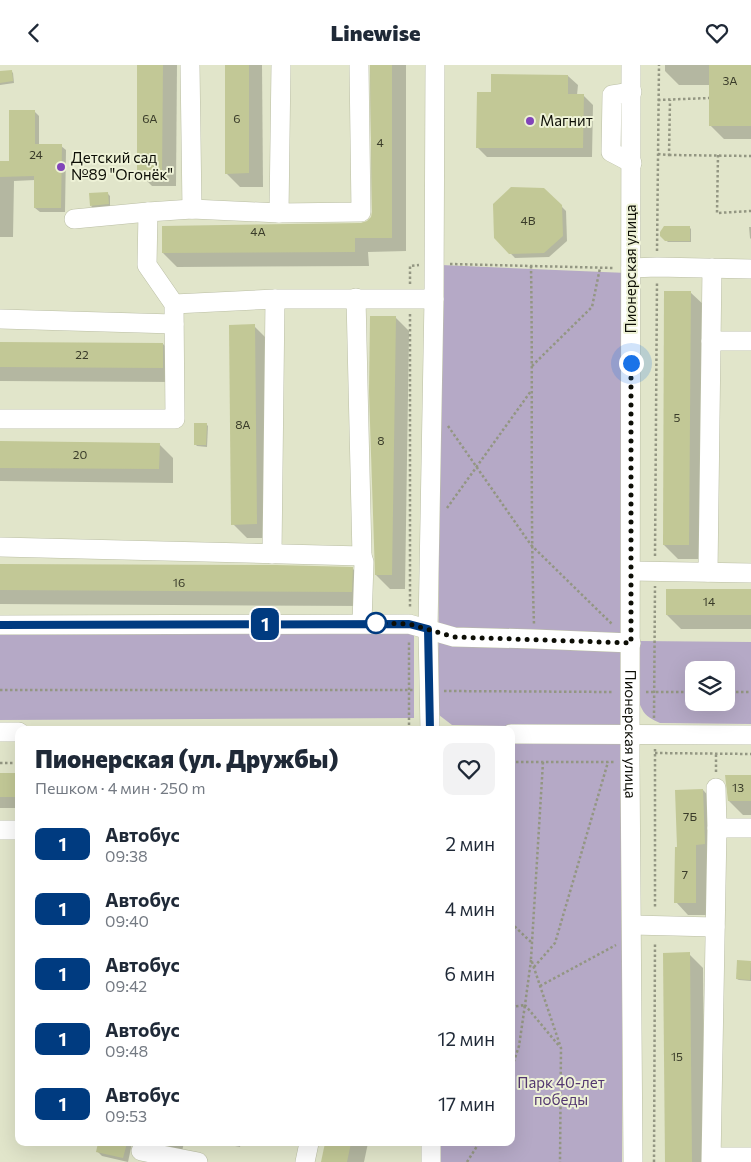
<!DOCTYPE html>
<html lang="ru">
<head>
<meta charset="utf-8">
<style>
	:root { --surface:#fff; --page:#f2f2f3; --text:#1f2937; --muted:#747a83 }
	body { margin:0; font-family:Commissioner,sans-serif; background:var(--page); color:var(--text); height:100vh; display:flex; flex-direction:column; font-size:19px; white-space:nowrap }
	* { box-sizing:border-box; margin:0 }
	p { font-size:16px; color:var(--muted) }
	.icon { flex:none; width:28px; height:28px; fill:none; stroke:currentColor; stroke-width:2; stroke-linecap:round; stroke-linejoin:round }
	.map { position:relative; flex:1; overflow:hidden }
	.drawer { position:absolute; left:15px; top:661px; width:500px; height:420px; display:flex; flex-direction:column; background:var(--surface); border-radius:10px; box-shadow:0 5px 20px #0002 }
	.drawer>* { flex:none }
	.badge { padding:0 10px; border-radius:8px; font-size:18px; line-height:32px }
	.fabs { position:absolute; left:685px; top:596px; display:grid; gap:10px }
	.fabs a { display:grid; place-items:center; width:50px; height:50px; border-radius:10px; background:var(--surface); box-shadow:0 5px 20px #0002; font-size:25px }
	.you { position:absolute; width:25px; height:25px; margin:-12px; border:4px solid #fff; border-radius:50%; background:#1a73e8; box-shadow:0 0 0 8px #1a73e833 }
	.map>.badge { position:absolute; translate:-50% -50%; box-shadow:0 0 0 2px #fff }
	.round { display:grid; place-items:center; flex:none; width:52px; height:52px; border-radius:10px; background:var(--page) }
	.head { display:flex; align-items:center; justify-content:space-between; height:85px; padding:0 20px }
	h1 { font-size:24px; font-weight:800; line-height:38px }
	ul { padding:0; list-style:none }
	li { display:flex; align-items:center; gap:15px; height:65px; padding:0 20px }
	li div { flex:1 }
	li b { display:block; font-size:19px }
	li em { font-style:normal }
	li .badge { min-width:55px; font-weight:700; text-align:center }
	header { display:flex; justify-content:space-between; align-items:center; height:65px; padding:0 20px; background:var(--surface); font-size:22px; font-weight:800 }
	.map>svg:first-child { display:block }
	.green { fill:#b5a9c6; fill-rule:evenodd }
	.shadow { fill:#0003 }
	.building { fill:#c2c896 }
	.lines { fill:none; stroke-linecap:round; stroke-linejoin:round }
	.minor-casing { stroke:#babea4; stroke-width:20 }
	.path { stroke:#939682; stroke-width:2.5; stroke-dasharray:2.5 2.5; stroke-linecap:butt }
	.minor { stroke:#fff; stroke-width:19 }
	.line-casing { stroke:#fff; stroke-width:11 }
	.line { stroke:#003b80; stroke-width:8 }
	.walk { stroke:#0d0e06; stroke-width:5; stroke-dasharray:0 9 }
	.poi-dot { fill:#8144b9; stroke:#eef2d7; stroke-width:2 }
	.stop-dot { fill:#fff; stroke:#003b80; stroke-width:2.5 }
	.labels { text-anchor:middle; stroke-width:4; stroke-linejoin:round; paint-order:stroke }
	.number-label { font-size:12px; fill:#3a3c2a }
	.poi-label { font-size:15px; fill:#0d0e06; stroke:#eef2d7; text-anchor:start }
	.street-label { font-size:15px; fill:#0d0e06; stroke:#eef2d7 }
	.park-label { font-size:15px; fill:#52366f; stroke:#eef2d7 }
</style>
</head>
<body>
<header><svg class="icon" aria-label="back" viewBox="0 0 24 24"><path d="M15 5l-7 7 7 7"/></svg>Linewise<svg class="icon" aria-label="heart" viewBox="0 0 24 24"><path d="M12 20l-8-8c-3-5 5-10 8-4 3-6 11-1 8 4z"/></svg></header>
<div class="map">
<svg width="751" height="1097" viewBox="0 0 751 1097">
	<rect width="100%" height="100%" fill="#e1e5ca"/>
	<g class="green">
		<polygon points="441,200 627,208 627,642 621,660 613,663 452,660 439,650 438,643"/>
		<polygon points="414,568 414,653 0,655 0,570"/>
		<path d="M639 576 751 577V659L660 658C653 655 645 651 642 644 633 627 639 595 639 576ZM694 605H726V638H694Z"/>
		<polygon points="623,675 622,1097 439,1097 439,1078 511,1078 511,676"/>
	</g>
	<g class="shadow">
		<polygon points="139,0 177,0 176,121 152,121 138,107"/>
		<polygon points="226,0 262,0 263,122 240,122 226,108"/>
		<polygon points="370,0 406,0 406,186 368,187 369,201 177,202 163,188 368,157 372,153"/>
		<polygon points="665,0 751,0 751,74 724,74 710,60 711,20 679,20 665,6"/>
		<polygon points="11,6 13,8 14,18 0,20 0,8"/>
		<polygon points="568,11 578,20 577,30 583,30 593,40 592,92 487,92 477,82 492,28"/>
		<polygon points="35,47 39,51 39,81 61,81 66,85 65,147 40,147 35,143 35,115 14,116 13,172 0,172 0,97 11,97"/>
		<polygon points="544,124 566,146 567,176 549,192 515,193 495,172"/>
		<polygon points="108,129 110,131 110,141 93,143 91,141"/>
		<polygon points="689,162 691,164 691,177 668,177 661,171"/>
		<polygon points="749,162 751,162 751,174 750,173"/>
		<polygon points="690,227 705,241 703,494 678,494 664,480"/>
		<polygon points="395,252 409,266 405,524 390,524 376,510"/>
		<polygon points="254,261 268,275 271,473 247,473 233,459"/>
		<polygon points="0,278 163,279 177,293 177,317 0,316"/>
		<polygon points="206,359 208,361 207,382 197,381 195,379"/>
		<polygon points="0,377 159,379 173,393 173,418 0,416"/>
		<polygon points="0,501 352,503 366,517 365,541 0,539"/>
		<polygon points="751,525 751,564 681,564 667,550"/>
		<rect x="0" y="709" width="19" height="34"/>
		<polygon points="751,711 751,750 743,750 729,736"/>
		<polygon points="703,725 715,738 707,850 688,850 676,837"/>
		<polygon points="689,889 703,903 705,1097 666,1097"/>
		<polygon points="738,897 751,898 751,916 739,915 737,914"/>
		<polygon points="99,1078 132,1078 128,1097 102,1091 97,1086"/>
		<polygon points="153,1078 184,1078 182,1086 156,1080"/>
		<polygon points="220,1078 241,1078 240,1082"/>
		<polygon points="327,1078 368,1078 364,1097 322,1097"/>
	</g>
	<g class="building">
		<polygon points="137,0 163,0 162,108 137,108"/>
		<polygon points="225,0 249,0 249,108 225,109"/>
		<polygon points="370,0 392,0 392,173 355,173 355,187 162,188 162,161 361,158 367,156 371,152 372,147"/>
		<rect x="709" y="0" width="42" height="61"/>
		<polygon points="12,5 13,16 0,18 0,6"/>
		<polygon points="491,9 568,10 568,29 584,29 583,83 476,83 477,27 491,27"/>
		<polygon points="9,45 35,45 35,79 62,79 61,143 34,143 34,111 0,112 0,96 9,96"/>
		<polygon points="511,122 544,123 562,140 563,171 544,188 509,189 494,173 493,139"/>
		<polygon points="108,127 109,139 90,141 89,128"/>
		<polygon points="664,161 690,161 690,176 665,176 660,171 660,167"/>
		<polygon points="664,226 691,226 689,480 663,480"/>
		<polygon points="370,251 396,251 392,510 375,510 369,327"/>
		<polygon points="255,259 257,459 231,460 229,260"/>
		<polygon points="0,277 163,278 163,303 0,302"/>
		<polygon points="194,358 207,358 206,380 194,380"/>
		<polygon points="0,376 160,378 159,404 0,403"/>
		<polygon points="0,499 276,500 353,502 352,527 0,525"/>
		<rect x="666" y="524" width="85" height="26"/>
		<rect x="0" y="708" width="19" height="24"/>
		<polygon points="725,710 751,710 751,736 728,736"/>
		<polygon points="703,724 705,779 696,780 696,838 674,838 675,782 677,782 675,725"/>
		<polygon points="690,887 692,1097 665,1097 663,888"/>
		<polygon points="737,895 751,896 750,915 736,914"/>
		<polygon points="98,1078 127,1078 123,1093 96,1087"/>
		<polygon points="325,1078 351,1078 347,1097 321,1097"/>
	</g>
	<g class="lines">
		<defs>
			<g id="minor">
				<polyline points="190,0 192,144"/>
				<path id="s1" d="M631 0 630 697 633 1097"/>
				<polyline points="632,27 612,30 611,87 632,98"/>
				<polyline points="279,148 281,0"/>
				<polyline points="74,154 148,147"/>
				<polyline points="631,203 657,202 751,204"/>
				<polyline points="356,233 362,491 364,497 362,558"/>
				<polyline points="174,239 275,234 434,234"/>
				<polyline points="0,254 174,259"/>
				<polyline points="711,276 751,276"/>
				<polyline points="0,354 175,354 174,239 147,200 148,147 192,144 279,148 361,147 359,0"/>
				<polyline points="0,482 362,491"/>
				<polyline points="272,489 275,234"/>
				<polyline points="631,506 751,508"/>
				<polyline points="708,507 712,203"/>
				<polyline points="0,560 409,559 454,572 534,574 631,578"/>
				<polyline points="430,665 428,564 434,234 435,0"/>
				<polyline points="0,667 19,667"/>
				<polyline points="511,669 751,670"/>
				<polyline points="716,723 717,763"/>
				<polyline points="0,765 19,765"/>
				<polyline points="632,860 715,862"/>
				<polyline points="141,1086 198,1097"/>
				<polyline points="712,1092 751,1092"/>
				<polyline points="305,1097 309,1078"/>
				<polyline points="431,1097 431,1078"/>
				<polyline points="711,1097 717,763 751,763"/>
			</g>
		</defs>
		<use href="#minor" class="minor-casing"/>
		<g class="path">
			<polyline points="658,35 709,33"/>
			<polyline points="658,89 669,90 670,35"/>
			<polyline points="669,90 751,91"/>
			<polyline points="718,90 717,148 751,146"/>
			<polyline points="657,186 659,0"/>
			<polyline points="450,199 614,203"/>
			<path d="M531 201C533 320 530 440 534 559"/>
			<polyline points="410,219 410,201 419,200"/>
			<polyline points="410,249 410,544"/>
			<polyline points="532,301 592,242 600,203"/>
			<polyline points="448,361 531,480 613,560"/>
			<polyline points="447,443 531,326"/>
			<polyline points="655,491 657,216"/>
			<polyline points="0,625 413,625"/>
			<polyline points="444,626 613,627"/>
			<polyline points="646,627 694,627"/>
			<polyline points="726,627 751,627"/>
			<polyline points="654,653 655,521"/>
			<polyline points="409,665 409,577"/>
			<polyline points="655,684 655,844"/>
			<polyline points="655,688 751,689"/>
			<polyline points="511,697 615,697"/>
			<polyline points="543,697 531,894 561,983 560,1097"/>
			<polyline points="0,698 19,698"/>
			<polyline points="716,707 716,688"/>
			<polyline points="511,858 532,878"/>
			<polyline points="531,895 525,940 560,982"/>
			<polyline points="534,902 555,878 608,697"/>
			<polyline points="540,921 616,880"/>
			<polyline points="511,942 525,940 519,981 511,1005"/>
			<polyline points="467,1097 479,1078"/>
			<polyline points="654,1097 655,877"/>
		</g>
		<use href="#minor" class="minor"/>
	</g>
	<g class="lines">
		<defs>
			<polyline id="line" points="0,560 409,559 428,564 430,665"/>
		</defs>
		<use href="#line" class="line-casing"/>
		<use href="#line" class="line"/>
		<polyline class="walk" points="376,558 409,559 454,572 631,578 631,298"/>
	</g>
	<g class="poi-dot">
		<circle cx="530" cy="56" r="5"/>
		<circle cx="61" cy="102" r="5"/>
	</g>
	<circle class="stop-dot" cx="376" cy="558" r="10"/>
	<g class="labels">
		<g class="number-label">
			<text x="730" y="20">3А</text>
			<text x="150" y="58">6А</text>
			<text x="237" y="58">6</text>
			<text x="380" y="82">4</text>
			<text x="36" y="94">24</text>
			<text x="528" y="160">4В</text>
			<text x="258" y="171">4А</text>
			<text x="82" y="294">22</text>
			<text x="677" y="357">5</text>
			<text x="243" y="364">8А</text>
			<text x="381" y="380">8</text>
			<text x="80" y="394">20</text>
			<text x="179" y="522">16</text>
			<text x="709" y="541">14</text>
			<text x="738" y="727">13</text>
			<text x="690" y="756">7Б</text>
			<text x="685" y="814">7</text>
			<text x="677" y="996">15</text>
		</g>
		<g class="poi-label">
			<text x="540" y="61">Магнит</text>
			<text x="71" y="98">Детский сад<tspan x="71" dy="17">№89 "Огонёк"</tspan></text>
		</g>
		<g class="street-label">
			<text transform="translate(631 204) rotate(-90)" y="5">Пионерская улица</text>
			<text dy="5" stroke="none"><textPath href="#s1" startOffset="669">Пионерская улица</textPath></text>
		</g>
		<g class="park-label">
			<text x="561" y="1023">Парк 40-лет<tspan x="561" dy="17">победы</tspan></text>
		</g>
	</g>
</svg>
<div class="fabs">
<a><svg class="icon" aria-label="layers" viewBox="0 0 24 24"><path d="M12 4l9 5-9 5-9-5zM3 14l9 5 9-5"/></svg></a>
</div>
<div class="you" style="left:631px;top:298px"></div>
<b class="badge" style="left:265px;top:559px;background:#003b80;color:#fff">1</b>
<section class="drawer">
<div class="head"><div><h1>Пионерская (ул. Дружбы)</h1><p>Пешком · 4 мин · 250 m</p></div><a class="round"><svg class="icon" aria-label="heart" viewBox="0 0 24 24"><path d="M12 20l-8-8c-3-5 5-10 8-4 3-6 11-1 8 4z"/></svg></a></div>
<ul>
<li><span class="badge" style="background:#003b80;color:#fff">1</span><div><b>Автобус</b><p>09:38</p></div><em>2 мин</em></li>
<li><span class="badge" style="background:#003b80;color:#fff">1</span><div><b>Автобус</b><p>09:40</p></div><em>4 мин</em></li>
<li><span class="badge" style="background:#003b80;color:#fff">1</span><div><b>Автобус</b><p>09:42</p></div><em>6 мин</em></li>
<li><span class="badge" style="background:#003b80;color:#fff">1</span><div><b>Автобус</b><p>09:48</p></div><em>12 мин</em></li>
<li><span class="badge" style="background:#003b80;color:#fff">1</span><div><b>Автобус</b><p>09:53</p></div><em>17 мин</em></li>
</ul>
</section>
</div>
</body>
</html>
